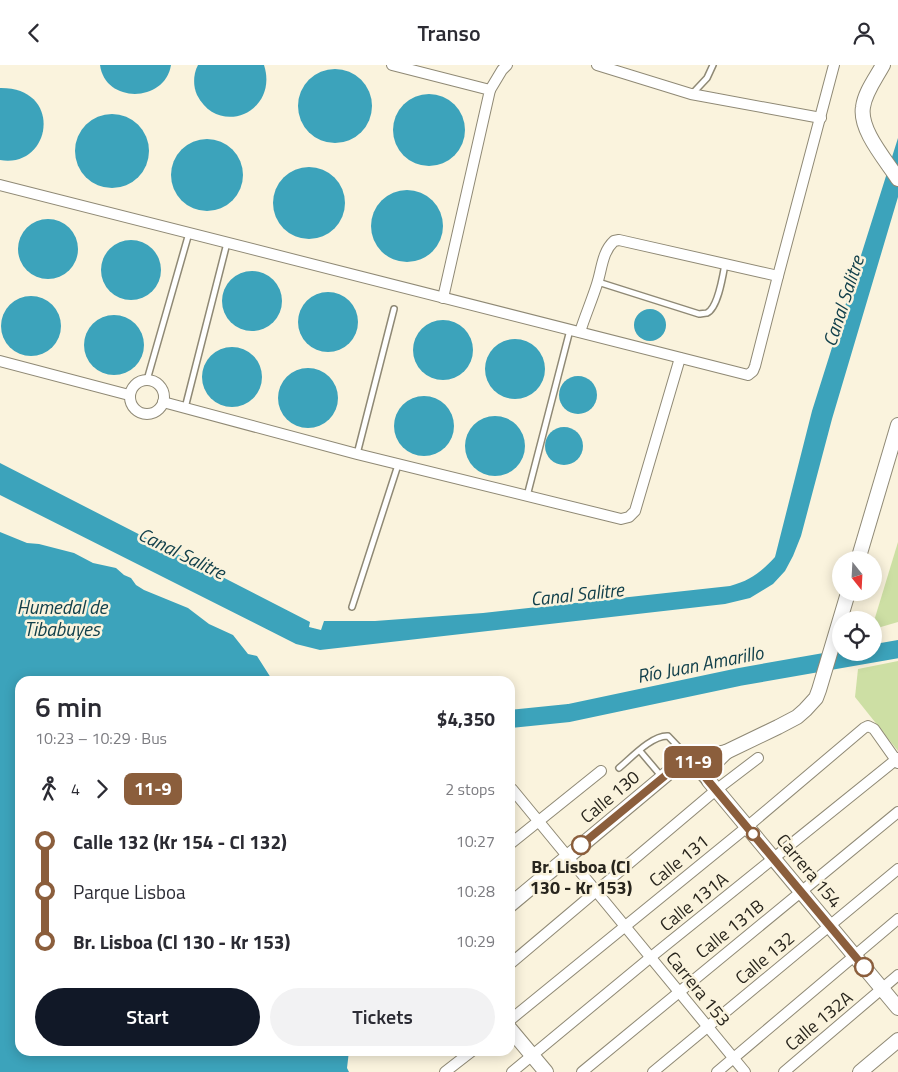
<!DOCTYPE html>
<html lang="en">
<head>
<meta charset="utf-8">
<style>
	:root { --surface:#fff; --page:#f2f2f3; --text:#2b2b33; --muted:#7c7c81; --accent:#111827 }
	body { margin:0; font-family:"Titillium Web",sans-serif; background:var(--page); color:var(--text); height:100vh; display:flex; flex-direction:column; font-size:19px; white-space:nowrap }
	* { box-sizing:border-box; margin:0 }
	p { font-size:16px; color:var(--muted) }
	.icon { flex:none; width:28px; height:28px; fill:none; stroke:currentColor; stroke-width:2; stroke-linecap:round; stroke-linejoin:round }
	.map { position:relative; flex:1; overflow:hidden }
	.panel { position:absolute; left:15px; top:611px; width:500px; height:380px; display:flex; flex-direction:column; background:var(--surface); border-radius:15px; box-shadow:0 2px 12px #0003 }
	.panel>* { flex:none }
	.badge { padding:0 10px; border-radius:8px; font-size:18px; line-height:32px }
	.needle { width:32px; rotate:162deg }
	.fabs { position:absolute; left:832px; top:486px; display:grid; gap:10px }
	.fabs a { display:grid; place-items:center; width:50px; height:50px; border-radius:50%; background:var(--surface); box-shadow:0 2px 12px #0003; font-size:25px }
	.map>.badge { position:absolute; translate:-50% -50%; box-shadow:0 0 0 2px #fff }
	.legs { display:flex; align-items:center; gap:8px; height:55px; padding:0 20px; font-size:16px }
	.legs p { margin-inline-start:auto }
	.summary { display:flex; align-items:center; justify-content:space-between; height:85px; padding:0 20px }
	h1 { font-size:28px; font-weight:600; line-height:38px }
	.button { display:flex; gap:10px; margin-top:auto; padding:10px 20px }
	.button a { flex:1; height:58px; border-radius:30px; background:var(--accent); color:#fff; font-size:20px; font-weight:600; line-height:58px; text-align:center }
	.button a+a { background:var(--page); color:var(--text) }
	ul { padding:0 20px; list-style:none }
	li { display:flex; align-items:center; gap:18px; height:50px; font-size:19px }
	li i { display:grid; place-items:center; width:8px; height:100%; margin:0 6px; background:currentColor }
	li i::after { content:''; width:12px; height:12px; margin:-6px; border:4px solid; border-radius:50%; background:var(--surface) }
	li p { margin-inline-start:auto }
	li:first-child i { background:linear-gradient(#0000 50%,currentColor 0) }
	li:last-child i { background:linear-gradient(currentColor 50%,#0000 0) }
	header { display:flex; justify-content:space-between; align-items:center; height:65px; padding:0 20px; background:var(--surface); font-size:22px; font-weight:600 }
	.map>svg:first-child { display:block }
	.green { fill:#cddfa4 }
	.water { fill:#3ca3bb }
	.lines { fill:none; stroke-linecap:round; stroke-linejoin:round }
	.river { stroke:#3ca3bb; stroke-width:18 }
	.service-casing { stroke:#8f8975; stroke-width:8 }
	.minor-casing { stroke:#8f8975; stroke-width:12 }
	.tertiary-casing { stroke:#8f8975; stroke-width:15 }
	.secondary-casing { stroke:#8f8975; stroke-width:16 }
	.service { stroke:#fff; stroke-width:5 }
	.minor { stroke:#fff; stroke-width:10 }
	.tertiary { stroke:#fff; stroke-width:12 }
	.secondary { stroke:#fff; stroke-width:14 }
	.line-1-casing { stroke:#fff; stroke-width:11 }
	.line-1 { stroke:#8b5e3c; stroke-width:8 }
	.stop-1-dot { fill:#fff; stroke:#8b5e3c; stroke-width:2.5 }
	.labels { text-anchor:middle; stroke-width:5; stroke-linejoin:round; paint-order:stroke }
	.street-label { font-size:18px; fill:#28251d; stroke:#faf3dd }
	.stop-label { font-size:18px; font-weight:bold; fill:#28251d; stroke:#faf3dd }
	.water-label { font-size:19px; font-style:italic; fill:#12404b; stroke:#faf3dd }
</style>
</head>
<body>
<header><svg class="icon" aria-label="back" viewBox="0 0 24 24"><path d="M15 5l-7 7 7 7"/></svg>Transo<svg class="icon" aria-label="person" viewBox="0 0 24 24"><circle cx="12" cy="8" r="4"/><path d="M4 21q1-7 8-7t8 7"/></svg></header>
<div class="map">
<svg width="898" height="1007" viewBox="0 0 898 1007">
	<rect width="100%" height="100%" fill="#faf3dd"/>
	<g class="green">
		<polygon points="898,477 898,557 874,564 874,556"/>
		<polygon points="898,596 898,686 855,632 858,604"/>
	</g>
	<g class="water">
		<path d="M100 0H171C165 38 105 39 100 0Z"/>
		<path d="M198 0H264C279 47 219 73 197 30 193 21 193 9 198 0Z"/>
		<circle cx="335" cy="41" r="37"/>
		<path d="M0 23C64 22 52 104 0 95Z"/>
		<circle cx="429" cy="65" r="36"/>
		<circle cx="112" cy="86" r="37"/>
		<path d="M898 73V132L832 354 801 471 793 491 785 506 773 519 750 533 725 539 320 585 296 579 0 430V398L310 557 309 562 321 565 324 556H375L483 548 730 521C751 515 760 508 775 492L812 346Z"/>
		<circle cx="207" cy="110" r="36"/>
		<circle cx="309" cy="138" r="36"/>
		<circle cx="407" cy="161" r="36"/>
		<circle cx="48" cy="184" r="30"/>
		<circle cx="131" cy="205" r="30"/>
		<circle cx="252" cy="236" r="30"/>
		<circle cx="328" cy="257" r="30"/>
		<circle cx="31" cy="261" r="30"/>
		<circle cx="650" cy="260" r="16"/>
		<circle cx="114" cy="280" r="30"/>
		<circle cx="443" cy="285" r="30"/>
		<circle cx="515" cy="304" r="30"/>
		<circle cx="232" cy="312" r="30"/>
		<circle cx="308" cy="333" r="30"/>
		<circle cx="578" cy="330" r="19"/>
		<circle cx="424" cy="361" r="30"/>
		<circle cx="495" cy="381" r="30"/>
		<circle cx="564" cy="381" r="19"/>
		<polygon points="0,467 27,478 39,479 74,488 93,498 116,503 124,510 131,513 136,520 144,525 188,543 209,559 233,570 248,589 257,591 271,613 270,616 20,616 20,986 349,986 347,1003 349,1007 0,1007"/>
	</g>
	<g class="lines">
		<polyline class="river" points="510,654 569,648 739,612 898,584"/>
		<defs>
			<g id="service">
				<polyline points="692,29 707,13 713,0"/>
				<path d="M598 217 699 249C700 249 706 248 707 248 718 243 723 210 725 199"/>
				<polyline points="147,315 189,168"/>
				<polyline points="185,343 227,178"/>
				<polyline points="357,389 394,244"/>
				<polyline points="527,431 570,265"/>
				<polyline points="352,542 398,400"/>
				<polyline points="640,686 662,712"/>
				<path d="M619 703C631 693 652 670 668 671L690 694"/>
			</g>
			<g id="minor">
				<polyline points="392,0 490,25 443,233"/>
				<polyline points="597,0 691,29 821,53"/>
				<polyline points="490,25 502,5 507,0"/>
				<polyline points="0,120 748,310 753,306 755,301 778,211 834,0"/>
				<path d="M580 267C585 251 592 235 597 219 602 204 602 187 614 176L619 175 778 211"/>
				<polyline points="0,296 129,330"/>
				<circle cx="147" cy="332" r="17"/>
				<polyline points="163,337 357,389 621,454 629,452 635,446 680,293"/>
				<polyline points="510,724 512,724 745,1007"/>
				<polyline points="510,779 601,706"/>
				<polyline points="510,899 716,725 758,693"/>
				<polyline points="510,955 747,762 864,663 868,661 874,664 898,698"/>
				<polyline points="445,1007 472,986"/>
				<polyline points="512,1007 651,892 898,693"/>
				<polyline points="582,1007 898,747"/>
				<polyline points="653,1007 898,804"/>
				<polyline points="717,1007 898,854"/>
				<polyline points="784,1007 898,910"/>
			</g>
			<polyline id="tertiary" points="690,694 709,716"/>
			<g id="secondary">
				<path d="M883 0C876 13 865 27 863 42 859 65 886 95 898 114"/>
				<polyline points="858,495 898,360"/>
				<polyline points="726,687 715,698 709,716 898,943"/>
				<polyline points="510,840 680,698 695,693 726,687 778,662 797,652 805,645 816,633 819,625 848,528"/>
				<polyline points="510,964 546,1007"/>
				<polyline points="860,1007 898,975"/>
			</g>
		</defs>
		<use href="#service" class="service-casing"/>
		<use href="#minor" class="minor-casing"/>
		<use href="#tertiary" class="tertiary-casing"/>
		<use href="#secondary" class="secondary-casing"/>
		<use href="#service" class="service"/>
		<use href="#minor" class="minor"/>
		<use href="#tertiary" class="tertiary"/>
		<use href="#secondary" class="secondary"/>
	</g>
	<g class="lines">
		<defs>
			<polyline id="line-1" points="581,780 677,701 690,694 864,902"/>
		</defs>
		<use href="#line-1" class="line-1-casing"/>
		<use href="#line-1" class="line-1"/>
	</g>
	<g class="stop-1-dot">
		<circle cx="753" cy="769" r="6"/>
		<circle cx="581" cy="780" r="9"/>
		<circle cx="864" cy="902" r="9"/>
	</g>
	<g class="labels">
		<g class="street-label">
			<text transform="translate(610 732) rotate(-40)" y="6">Calle 130</text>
			<text transform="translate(679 796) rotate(-39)" y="6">Calle 131</text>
			<text transform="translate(809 806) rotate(50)" y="6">Carrera 154</text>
			<text transform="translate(694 837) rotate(-39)" y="6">Calle 131A</text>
			<text transform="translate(730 864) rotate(-39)" y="6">Calle 131B</text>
			<text transform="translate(765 893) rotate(-40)" y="6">Calle 132</text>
			<text transform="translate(698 924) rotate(51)" y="6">Carrera 153</text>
			<text transform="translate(819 956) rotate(-40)" y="6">Calle 132A</text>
		</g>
		<g class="stop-label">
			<text x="581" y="808">Br. Lisboa (Cl<tspan x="581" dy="21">130 - Kr 153)</tspan></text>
		</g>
		<g class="water-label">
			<text transform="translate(843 236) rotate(-72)" y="7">Canal Salitre</text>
			<text transform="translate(182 488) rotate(26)" y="7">Canal Salitre</text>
			<text transform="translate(577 529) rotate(-6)" y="7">Canal Salitre</text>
			<text x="62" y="549">Humedal de<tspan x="62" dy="22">Tibabuyes</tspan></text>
			<text transform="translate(700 599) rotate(-11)" y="7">Río Juan Amarillo</text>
		</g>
	</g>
</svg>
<div class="fabs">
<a><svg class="needle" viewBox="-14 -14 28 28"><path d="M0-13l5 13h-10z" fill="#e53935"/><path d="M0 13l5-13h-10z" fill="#7c7c81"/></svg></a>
<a><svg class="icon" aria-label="locate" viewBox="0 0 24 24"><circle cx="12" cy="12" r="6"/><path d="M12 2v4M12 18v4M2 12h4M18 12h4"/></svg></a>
</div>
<b class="badge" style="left:693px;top:697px;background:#8b5e3c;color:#fff">11-9</b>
<section class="panel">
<div class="summary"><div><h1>6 min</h1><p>10:23 – 10:29 · Bus</p></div><b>$4,350</b></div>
<div class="legs"><svg class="icon" aria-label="walk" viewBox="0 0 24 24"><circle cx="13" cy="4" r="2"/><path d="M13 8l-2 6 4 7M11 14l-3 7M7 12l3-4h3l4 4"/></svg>4<svg class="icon" aria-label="forward" viewBox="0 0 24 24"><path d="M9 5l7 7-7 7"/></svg><b class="badge" style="background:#8b5e3c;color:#fff">11-9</b><p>2 stops</p></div>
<ul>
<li><i style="color:#8b5e3c"></i><b>Calle 132 (Kr 154 - Cl 132)</b><p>10:27</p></li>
<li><i style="color:#8b5e3c"></i><span>Parque Lisboa</span><p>10:28</p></li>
<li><i style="color:#8b5e3c"></i><b>Br. Lisboa (Cl 130 - Kr 153)</b><p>10:29</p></li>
</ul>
<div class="button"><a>Start</a><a>Tickets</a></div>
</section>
</div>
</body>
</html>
